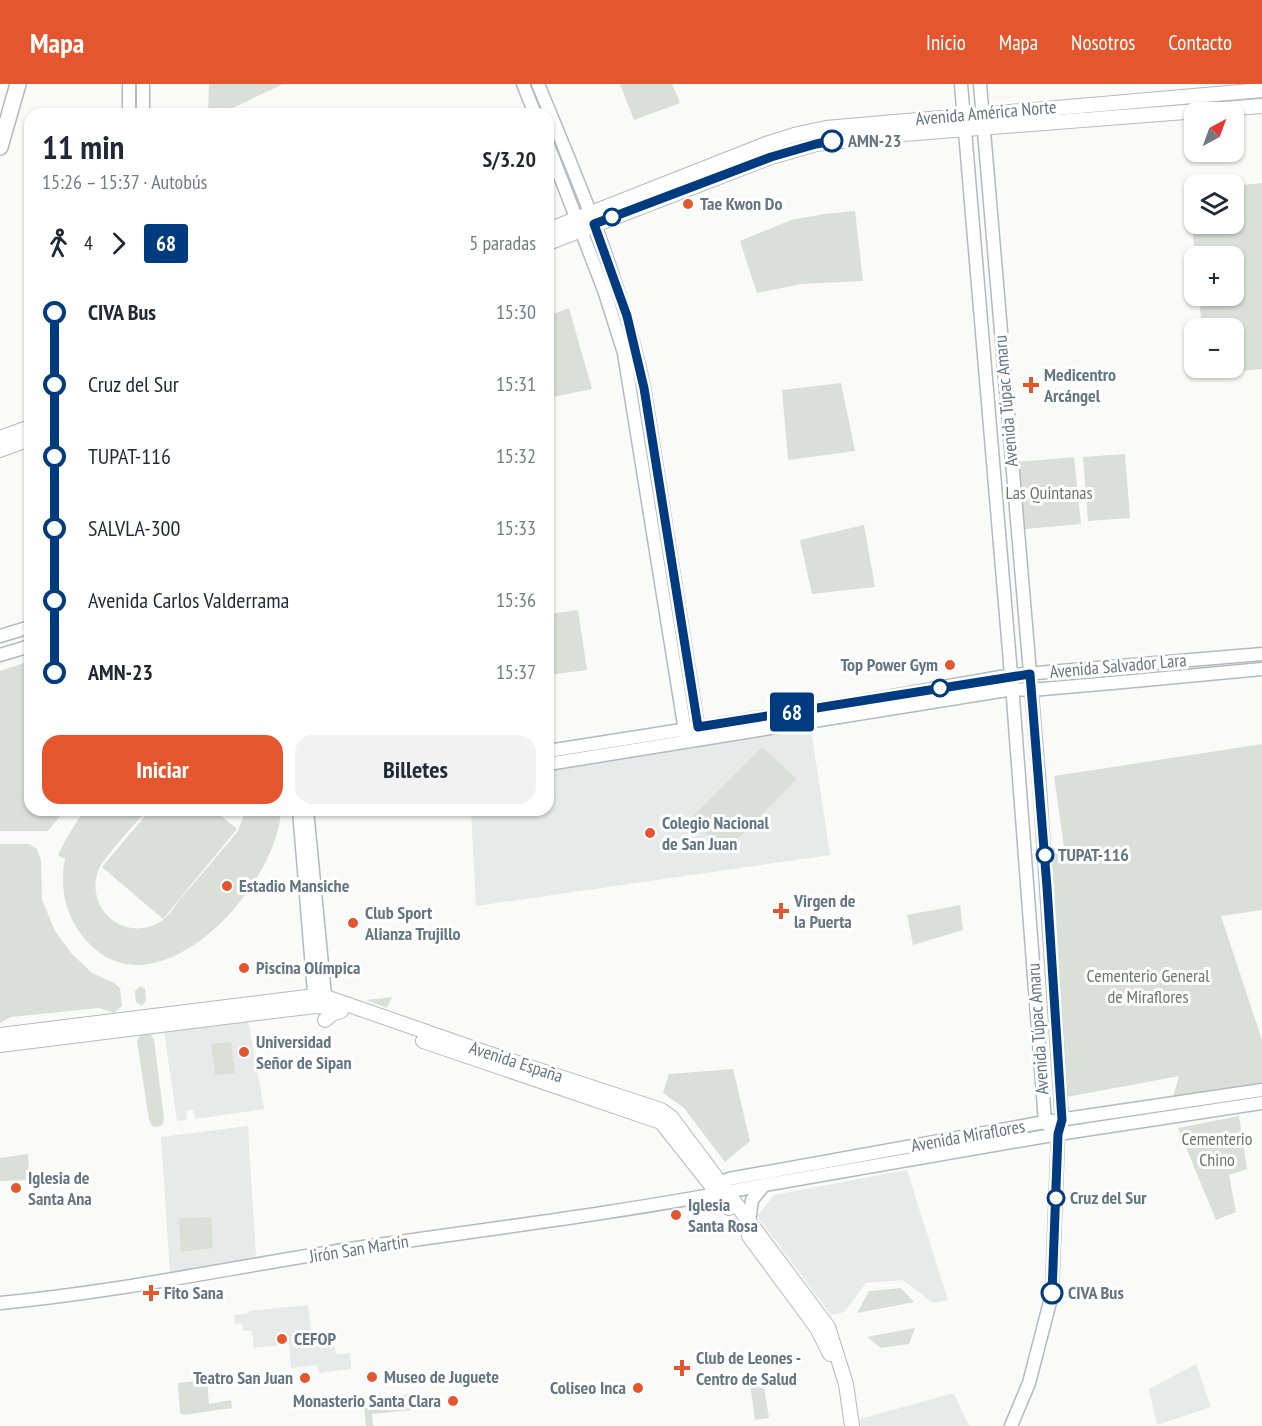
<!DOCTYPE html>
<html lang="es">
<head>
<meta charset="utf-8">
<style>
	:root { --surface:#fff; --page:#f2f2f3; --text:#1f2937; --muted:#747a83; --accent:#e4572e }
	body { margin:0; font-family:"PT Sans Narrow",sans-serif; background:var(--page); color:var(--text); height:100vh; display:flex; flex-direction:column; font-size:22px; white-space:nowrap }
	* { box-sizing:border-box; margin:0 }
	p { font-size:20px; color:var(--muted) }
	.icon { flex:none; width:33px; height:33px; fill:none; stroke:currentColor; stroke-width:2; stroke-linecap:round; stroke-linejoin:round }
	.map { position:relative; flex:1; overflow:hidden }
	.panel { position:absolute; left:24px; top:24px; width:530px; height:708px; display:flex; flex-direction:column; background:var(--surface); border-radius:18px; box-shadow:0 2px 4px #0004 }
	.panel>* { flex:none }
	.badge { padding:0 12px; border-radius:4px; font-size:21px; line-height:39px }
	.needle { width:39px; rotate:41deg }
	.buttons { position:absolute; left:1184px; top:18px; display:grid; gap:12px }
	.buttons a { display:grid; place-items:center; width:60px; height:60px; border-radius:12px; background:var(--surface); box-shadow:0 2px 4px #0004; font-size:30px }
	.map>.badge { position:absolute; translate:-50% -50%; box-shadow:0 0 0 3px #fff }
	.legs { display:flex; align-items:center; gap:9px; height:66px; padding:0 18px; font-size:20px }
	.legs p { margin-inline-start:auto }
	.headline { display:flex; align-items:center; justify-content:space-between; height:102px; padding:0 18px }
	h1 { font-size:33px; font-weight:700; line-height:45px }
	.action { display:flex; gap:12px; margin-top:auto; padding:12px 18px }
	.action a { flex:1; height:69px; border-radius:18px; background:var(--accent); color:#fff; font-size:24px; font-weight:700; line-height:69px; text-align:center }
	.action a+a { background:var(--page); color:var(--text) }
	ul { padding:0 18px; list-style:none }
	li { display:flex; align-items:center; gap:21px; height:72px; font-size:22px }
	li i { display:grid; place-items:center; width:9px; height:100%; margin:0 8px; background:currentColor }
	li i::after { content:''; width:15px; height:15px; margin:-8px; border:4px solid; border-radius:50%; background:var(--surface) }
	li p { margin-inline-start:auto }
	li:first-child i { background:linear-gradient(#0000 50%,currentColor 0) }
	li:last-child i { background:linear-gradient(currentColor 50%,#0000 0) }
	header { display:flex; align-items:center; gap:36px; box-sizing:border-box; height:84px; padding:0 30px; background:var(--accent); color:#fff }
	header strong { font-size:28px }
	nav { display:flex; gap:33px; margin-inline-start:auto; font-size:21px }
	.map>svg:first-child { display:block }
	.built { fill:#e8e9e9 }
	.green { fill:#dadfd7 }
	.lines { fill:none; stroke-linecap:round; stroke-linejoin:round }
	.secondary-casing { stroke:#b3babf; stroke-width:15 }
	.primary-casing { stroke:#b5babe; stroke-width:16 }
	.highway-casing { stroke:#b4b9bd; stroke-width:18 }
	.secondary { stroke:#fff; stroke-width:12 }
	.primary { stroke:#fff; stroke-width:14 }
	.highway { stroke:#fff; stroke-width:15 }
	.line-1-casing { stroke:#fff; stroke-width:14 }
	.line-1 { stroke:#003b80; stroke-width:9 }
	.stop-1-dot { fill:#fff; stroke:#003b80; stroke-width:3 }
	.poi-dot { fill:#e4572e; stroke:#fff; stroke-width:2 }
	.labels { text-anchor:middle; stroke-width:6; stroke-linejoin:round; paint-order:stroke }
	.street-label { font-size:18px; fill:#657683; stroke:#fff }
	.stop-label { font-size:18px; font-weight:bold; fill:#657683; stroke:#fff; text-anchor:start }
	.poi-label { font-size:18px; font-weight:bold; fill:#657683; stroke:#fff; text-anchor:start }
	.park-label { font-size:18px; fill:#687a64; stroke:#fff }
</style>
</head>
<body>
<header>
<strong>Mapa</strong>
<nav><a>Inicio</a><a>Mapa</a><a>Nosotros</a><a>Contacto</a></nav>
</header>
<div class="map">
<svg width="1262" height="1342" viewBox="0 0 1262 1342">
	<rect width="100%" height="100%" fill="#fafaf8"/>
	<g class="built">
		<polygon points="810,639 830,771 476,822 471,726 548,726 548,681"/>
		<polygon points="248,935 264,1025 195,1035 193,1025 186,1027 187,1036 177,1037 164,947"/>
		<polygon points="248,1042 256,1174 170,1189 161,1053"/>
		<polygon points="907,1086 948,1216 933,1219 903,1196 866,1199 844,1228 831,1231 757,1132 774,1111"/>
		<polygon points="308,1221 313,1261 321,1260 320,1256 333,1255 336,1270 350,1269 351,1285 319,1289 317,1281 291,1284 289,1260 254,1264 252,1247 243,1247 242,1239 235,1240 234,1231 249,1229 249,1227"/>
		<polygon points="1196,1280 1211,1323 1157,1341 1149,1305"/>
		<polygon points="954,1309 969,1342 861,1342 860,1335"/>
	</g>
	<g class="green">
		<polygon points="209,0 281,0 281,1 220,30 208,30"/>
		<polygon points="620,0 672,0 680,19 634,36"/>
		<polygon points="1262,99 1262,285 1206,290 1206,284 1233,284 1233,244 1202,244 1199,212 1233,212 1233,172 1195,172 1188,106 1194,105 1194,140 1233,140 1233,102"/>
		<polygon points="855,127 863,197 801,200 757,209 740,157 791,136 824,130"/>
		<polygon points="569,224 592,305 548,314 548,232"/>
		<polygon points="841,299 855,367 788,376 782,306"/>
		<polygon points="1125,370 1130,434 1088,437 1083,373"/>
		<polygon points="1074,373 1081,440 1025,445 1017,378"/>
		<polygon points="864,441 875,503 812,510 800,456"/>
		<polygon points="578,526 587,586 548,591 548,530"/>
		<polygon points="30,577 30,726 65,726 48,747 0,747 0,587"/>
		<polygon points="1262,660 1262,826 1221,832 1262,956 1262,1005 1171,1020 1179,992 1067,1013 1044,765 1064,763 1054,692"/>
		<polygon points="762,663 797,695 725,768 690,735"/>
		<path d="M84 726H147C137 738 102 775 98 787 85 825 124 859 160 838 168 833 175 822 181 814 200 792 219 770 238 747L243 733 242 726H281C278 804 150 944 80 849 64 826 60 801 65 775L58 771 66 755Z"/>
		<polygon points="150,726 214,726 237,745 163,835 102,783"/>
		<polygon points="0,760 28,760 37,765 41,777 42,816 55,847 71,869 92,889 114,899 120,904 122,922 114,929 99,924 11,933 0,939"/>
		<polygon points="960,821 963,846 913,861 907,831"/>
		<polygon points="140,902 145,905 146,916 142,922 136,918 135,907"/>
		<polygon points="392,913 387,924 366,916"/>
		<polygon points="145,948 151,951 154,956 164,1034 163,1040 158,1043 152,1042 149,1036 137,957 140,951"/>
		<polygon points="231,958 235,989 215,991 211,960"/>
		<polygon points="733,985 750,1057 725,1078 684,1024 663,1009 669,990"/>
		<polygon points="1239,1032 1247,1085 1229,1091 1236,1128 1216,1136 1178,1044"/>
		<polygon points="28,1070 29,1096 0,1097 0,1074"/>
		<polygon points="211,1133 213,1164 181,1168 179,1134"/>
		<polygon points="901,1204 914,1218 857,1229 869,1207"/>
		<polygon points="915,1244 909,1260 881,1264 867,1253"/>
		<polygon points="762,1290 769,1334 755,1336 749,1292"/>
		<polygon points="207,1296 209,1320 231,1316 232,1324 183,1331 180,1329 178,1299"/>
		<polygon points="410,1310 412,1326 372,1330 373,1342 366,1342 364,1321 366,1317"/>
	</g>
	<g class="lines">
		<defs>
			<g id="secondary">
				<polyline points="129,0 129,30"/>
				<polyline points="523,0 535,30"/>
				<path d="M538 0C579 99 622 199 644 304L699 650"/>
				<polyline points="961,0 1013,614 1045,1038 1058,1050"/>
				<polyline points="980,0 1039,695 1062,1036 1058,1050 1052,1210 1029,1299 1011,1342"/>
				<polyline points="143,30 143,0"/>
				<polyline points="548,61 604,206 624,269 686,653"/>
				<polyline points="0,552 30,543"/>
				<polyline points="0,571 30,562"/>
				<polyline points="548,667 853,619 1012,591 1262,570"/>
				<polyline points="548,680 1013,605 1031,606 1123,598 1262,585"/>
				<polyline points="299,726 315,921"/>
				<polyline points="307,726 326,922"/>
				<polyline points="713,1101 729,1095 1045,1038 1262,1006"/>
				<polyline points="749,1137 752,1116 764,1101"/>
				<path d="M0 1219C118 1208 233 1183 350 1165 488 1145 627 1128 764 1101L1058 1050 1262 1019"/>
			</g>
			<g id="primary">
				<polyline points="548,146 766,60 798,50 826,44 1262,6"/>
				<polyline points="548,159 771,73 816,60 891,51 1262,22"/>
				<polyline points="0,354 30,343"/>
				<polyline points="0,366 30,355"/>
				<polyline points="325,936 332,930 341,927"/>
				<polyline points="0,951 315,912 326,913 487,969 661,1026 671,1033 828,1243 846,1300 852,1342"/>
				<polyline points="423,957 661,1038 729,1124"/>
				<polyline points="0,961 315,922 328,923"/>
				<polyline points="749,1152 817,1244 830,1270"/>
			</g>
			<polyline id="highway" points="0,63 18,0"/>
		</defs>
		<use href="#secondary" class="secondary-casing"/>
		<use href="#primary" class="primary-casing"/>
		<use href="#highway" class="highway-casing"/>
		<use href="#secondary" class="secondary"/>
		<use href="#primary" class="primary"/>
		<use href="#highway" class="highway"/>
	</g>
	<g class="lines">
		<defs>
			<polyline id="line-1" points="832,57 816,60 771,73 594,140 627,232 644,304 698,643 1030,590 1047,803 1062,1036 1058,1050 1052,1209"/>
		</defs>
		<use href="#line-1" class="line-1-casing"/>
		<use href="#line-1" class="line-1"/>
	</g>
	<g class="stop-1-dot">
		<circle cx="832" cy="57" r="10"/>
		<circle cx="612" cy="133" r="8"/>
		<circle cx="940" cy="604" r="8"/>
		<circle cx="1045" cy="771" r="8"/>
		<circle cx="1056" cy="1114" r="8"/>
		<circle cx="1052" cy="1209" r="10"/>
	</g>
	<g class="poi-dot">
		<circle cx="688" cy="120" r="6"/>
		<path d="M1028 292h6v6h6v6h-6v6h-6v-6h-6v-6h6z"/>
		<circle cx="950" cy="581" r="6"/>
		<circle cx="650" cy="749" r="6"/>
		<circle cx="227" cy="802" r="6"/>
		<path d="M778 818h6v6h6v6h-6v6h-6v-6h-6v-6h6z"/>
		<circle cx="353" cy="839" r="6"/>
		<circle cx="244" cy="884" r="6"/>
		<circle cx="244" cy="968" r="6"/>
		<circle cx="16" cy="1104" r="6"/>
		<circle cx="676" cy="1131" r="6"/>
		<path d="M148 1200h6v6h6v6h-6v6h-6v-6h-6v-6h6z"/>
		<circle cx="282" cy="1255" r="6"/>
		<path d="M679 1275h6v6h6v6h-6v6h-6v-6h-6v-6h6z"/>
		<circle cx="372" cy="1293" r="6"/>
		<circle cx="305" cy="1294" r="6"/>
		<circle cx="638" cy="1304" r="6"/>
		<circle cx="453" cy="1317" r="6"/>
	</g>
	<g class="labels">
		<g class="street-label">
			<text transform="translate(986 29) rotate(-5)" y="6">Avenida América Norte</text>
			<text transform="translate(1006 317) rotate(-95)" y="6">Avenida Túpac Amaru</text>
			<text transform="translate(1118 582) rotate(-5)" y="6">Avenida Salvador Lara</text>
			<text transform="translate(1038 945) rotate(-94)" y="6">Avenida Túpac Amaru</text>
			<text transform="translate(516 978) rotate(18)" y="6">Avenida España</text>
			<text transform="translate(968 1052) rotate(-10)" y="6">Avenida Miraflores</text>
			<text transform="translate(359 1165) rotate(-9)" y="6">Jirón San Martín</text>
		</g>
		<g class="stop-label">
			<text x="848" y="63">AMN-23</text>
			<text x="1058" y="777">TUPAT-116</text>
			<text x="1070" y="1120">Cruz del Sur</text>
			<text x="1068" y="1215">CIVA Bus</text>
		</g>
		<g class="poi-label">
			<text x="700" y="126">Tae Kwon Do</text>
			<text x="1044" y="297">Medicentro<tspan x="1044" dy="21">Arcángel</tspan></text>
			<text x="938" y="587" text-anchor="end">Top Power Gym</text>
			<text x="662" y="745">Colegio Nacional<tspan x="662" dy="21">de San Juan</tspan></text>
			<text x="239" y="808">Estadio Mansiche</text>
			<text x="794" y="823">Virgen de<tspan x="794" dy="21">la Puerta</tspan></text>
			<text x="365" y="835">Club Sport<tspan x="365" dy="21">Alianza Trujillo</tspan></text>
			<text x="256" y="890">Piscina Olímpica</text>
			<text x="256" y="964">Universidad<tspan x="256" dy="21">Señor de Sipan</tspan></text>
			<text x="28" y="1100">Iglesia de<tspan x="28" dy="21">Santa Ana</tspan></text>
			<text x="688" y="1127">Iglesia<tspan x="688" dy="21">Santa Rosa</tspan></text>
			<text x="164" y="1215">Fito Sana</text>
			<text x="294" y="1261">CEFOP</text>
			<text x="696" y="1280">Club de Leones -<tspan x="696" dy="21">Centro de Salud</tspan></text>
			<text x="384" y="1299">Museo de Juguete</text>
			<text x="293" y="1300" text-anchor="end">Teatro San Juan</text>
			<text x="626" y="1310" text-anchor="end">Coliseo Inca</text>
			<text x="441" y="1323" text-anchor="end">Monasterio Santa Clara</text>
		</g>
		<g class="park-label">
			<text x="1049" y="415">Las Quintanas</text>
			<text x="1148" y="898">Cementerio General<tspan x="1148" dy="21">de Miraflores</tspan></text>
			<text x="1217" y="1061">Cementerio<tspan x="1217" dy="21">Chino</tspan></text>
		</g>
	</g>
</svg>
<div class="buttons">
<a><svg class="needle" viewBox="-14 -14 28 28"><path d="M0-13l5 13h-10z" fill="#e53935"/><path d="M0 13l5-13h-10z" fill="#747a83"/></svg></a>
<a><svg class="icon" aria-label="layers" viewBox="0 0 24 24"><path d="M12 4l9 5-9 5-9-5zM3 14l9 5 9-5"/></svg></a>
<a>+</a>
<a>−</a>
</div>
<b class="badge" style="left:792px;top:628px;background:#003b80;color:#fff">68</b>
<section class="panel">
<div class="headline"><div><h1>11 min</h1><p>15:26 – 15:37 · Autobús</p></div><b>S/3.20</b></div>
<div class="legs"><svg class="icon" aria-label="walk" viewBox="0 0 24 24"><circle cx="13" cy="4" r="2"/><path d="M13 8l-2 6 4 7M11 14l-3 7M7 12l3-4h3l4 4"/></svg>4<svg class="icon" aria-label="forward" viewBox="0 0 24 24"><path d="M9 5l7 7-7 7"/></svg><b class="badge" style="background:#003b80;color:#fff">68</b><p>5 paradas</p></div>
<ul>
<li><i style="color:#003b80"></i><b>CIVA Bus</b><p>15:30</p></li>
<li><i style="color:#003b80"></i><span>Cruz del Sur</span><p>15:31</p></li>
<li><i style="color:#003b80"></i><span>TUPAT-116</span><p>15:32</p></li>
<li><i style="color:#003b80"></i><span>SALVLA-300</span><p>15:33</p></li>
<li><i style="color:#003b80"></i><span>Avenida Carlos Valderrama</span><p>15:36</p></li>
<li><i style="color:#003b80"></i><b>AMN-23</b><p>15:37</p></li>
</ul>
<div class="action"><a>Iniciar</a><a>Billetes</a></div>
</section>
</div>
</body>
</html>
